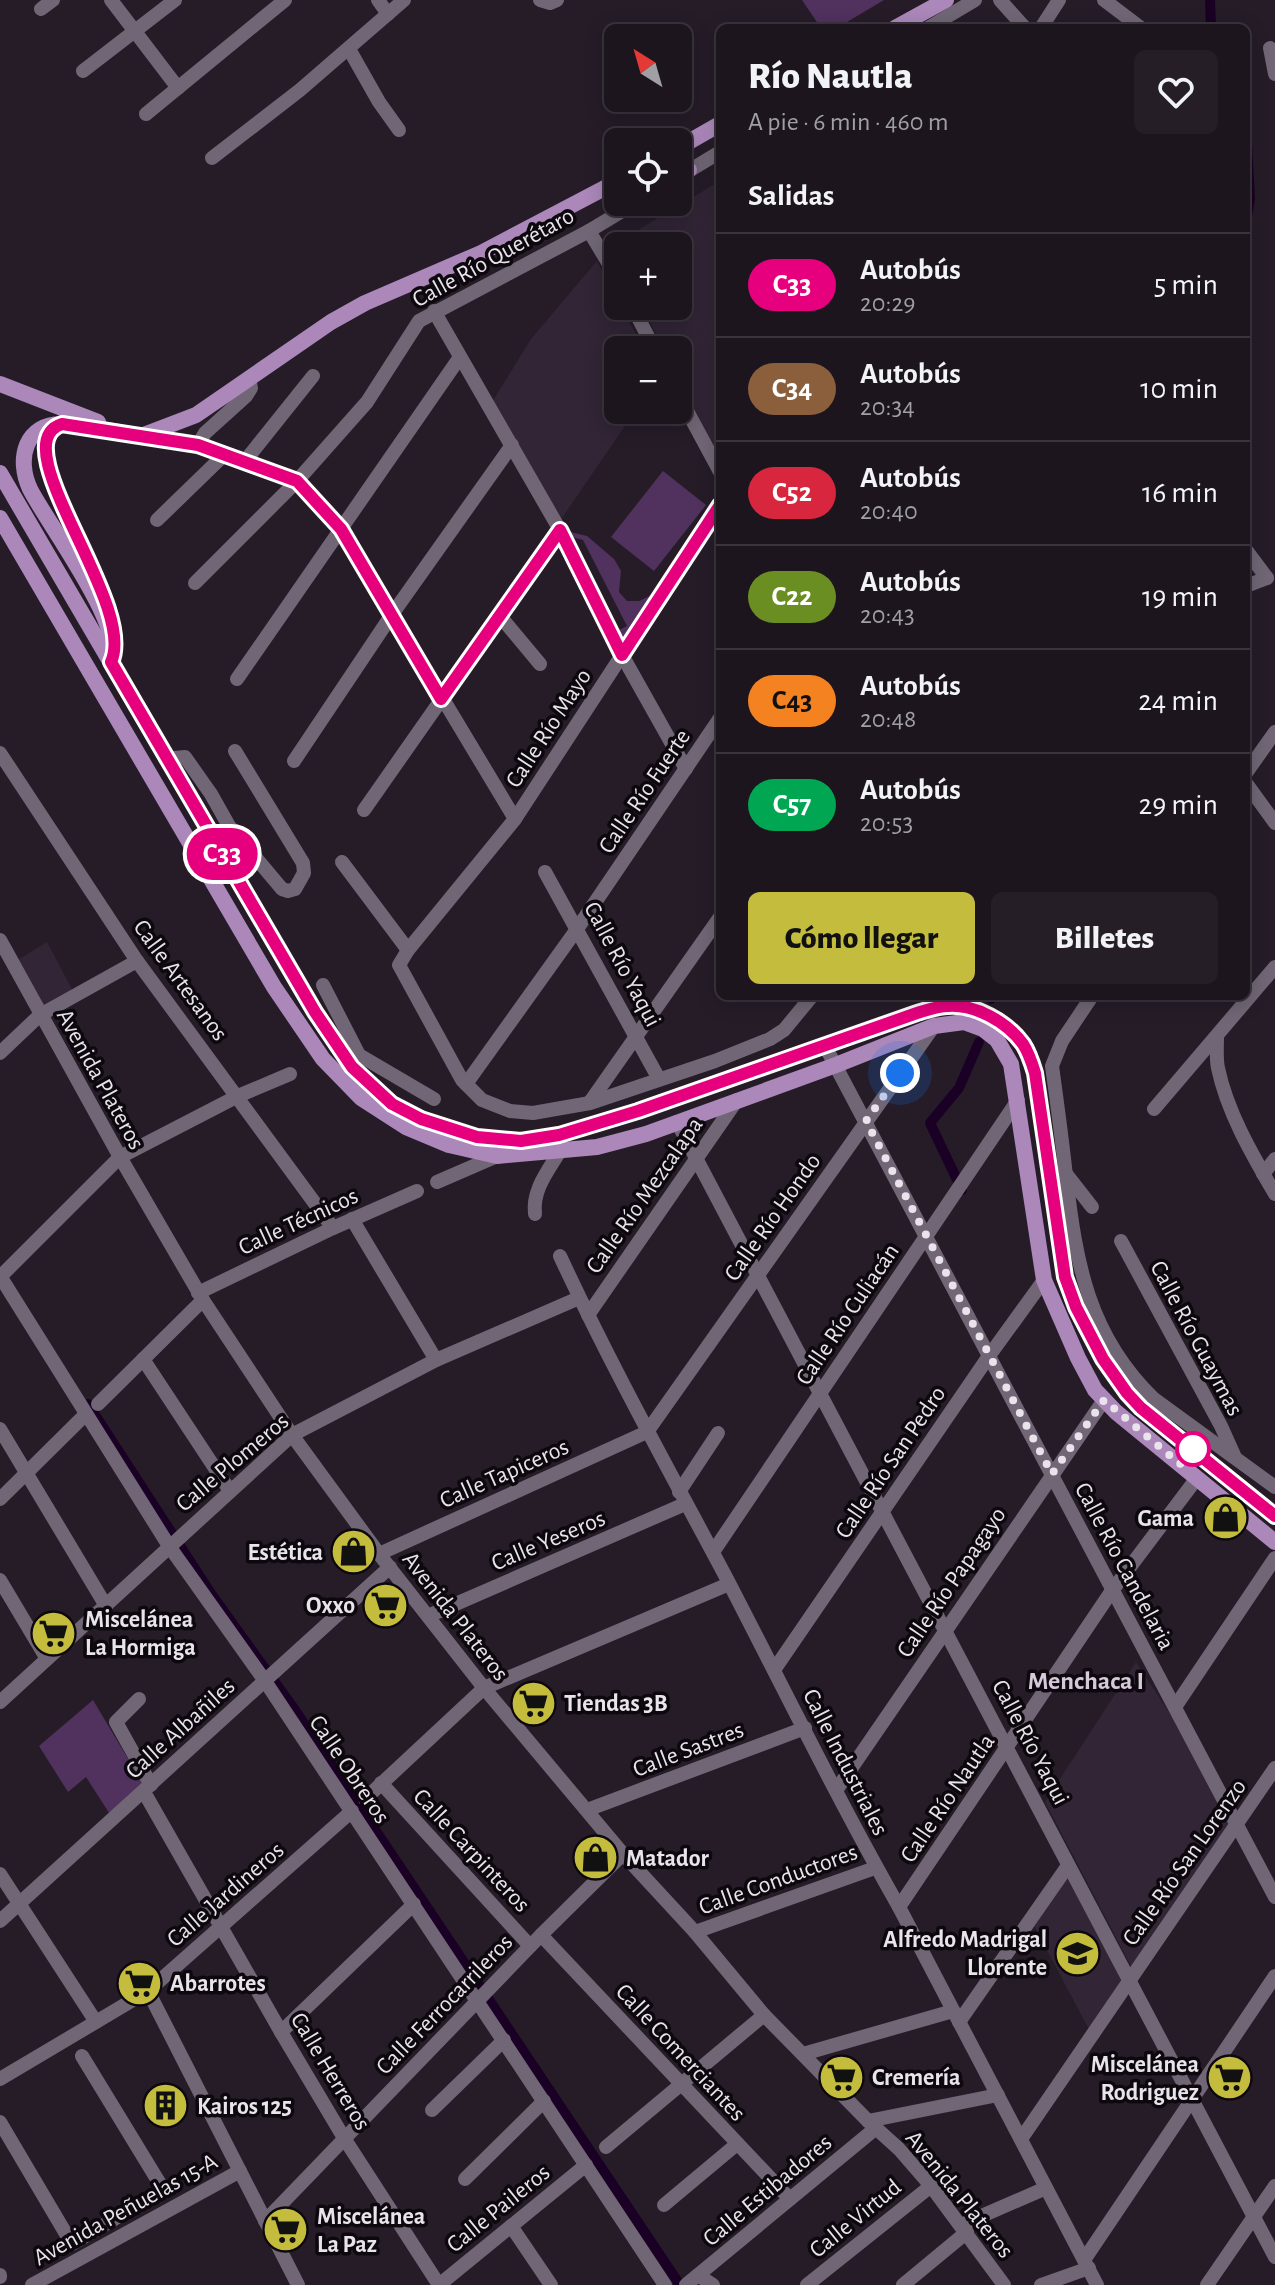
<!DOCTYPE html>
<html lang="es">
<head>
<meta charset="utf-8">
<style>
	:root { --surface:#1c151e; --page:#251e27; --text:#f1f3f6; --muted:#a09fa4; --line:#3a343c; --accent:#c4bc3d }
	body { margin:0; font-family:"Alegreya Sans",sans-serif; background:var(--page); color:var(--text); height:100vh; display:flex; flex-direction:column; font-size:30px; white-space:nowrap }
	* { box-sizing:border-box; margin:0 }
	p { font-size:26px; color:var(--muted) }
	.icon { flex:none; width:44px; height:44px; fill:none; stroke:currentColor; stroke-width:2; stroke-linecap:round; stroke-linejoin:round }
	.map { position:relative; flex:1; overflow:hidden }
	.side { position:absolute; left:716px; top:24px; width:534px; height:976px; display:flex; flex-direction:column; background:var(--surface); border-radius:12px; box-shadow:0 4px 20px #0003,0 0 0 2px var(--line) }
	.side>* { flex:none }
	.badge { padding:0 16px; border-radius:26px; font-size:28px; line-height:52px }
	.needle { width:52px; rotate:323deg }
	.tools { position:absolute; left:604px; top:24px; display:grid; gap:16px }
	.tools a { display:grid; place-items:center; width:88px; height:88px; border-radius:12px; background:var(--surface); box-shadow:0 4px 20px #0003,0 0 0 2px var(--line); font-size:40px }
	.you { position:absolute; width:40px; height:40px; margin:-20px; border:6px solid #fff; border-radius:50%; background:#1a73e8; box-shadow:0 0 0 12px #1a73e833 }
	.map>.badge { position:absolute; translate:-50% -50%; box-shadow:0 0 0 4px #fff }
	h2 { padding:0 32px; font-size:30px; line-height:72px }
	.round { display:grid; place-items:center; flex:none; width:84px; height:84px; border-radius:12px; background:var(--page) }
	.overview { display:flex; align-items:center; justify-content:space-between; height:136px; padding:0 32px }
	h1 { font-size:38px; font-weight:800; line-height:60px }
	.cta { display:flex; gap:16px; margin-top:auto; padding:16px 32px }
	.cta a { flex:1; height:92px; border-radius:12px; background:var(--accent); color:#111; font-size:32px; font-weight:800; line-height:92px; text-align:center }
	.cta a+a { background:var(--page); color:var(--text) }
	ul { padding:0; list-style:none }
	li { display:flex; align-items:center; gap:24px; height:104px; padding:0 32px; border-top:2px solid var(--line) }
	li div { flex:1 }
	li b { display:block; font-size:30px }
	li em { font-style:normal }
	li .badge { min-width:88px; font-weight:700; text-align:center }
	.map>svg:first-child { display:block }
	.built { fill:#312536 }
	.green { fill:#51315e }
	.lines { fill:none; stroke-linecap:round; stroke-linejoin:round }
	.canal { stroke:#1a0024; stroke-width:10 }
	.minor { stroke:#706675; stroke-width:14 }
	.major { stroke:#ab87ba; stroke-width:16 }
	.line-casing { stroke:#fff; stroke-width:18 }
	.line { stroke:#e6007e; stroke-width:12 }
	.walk { stroke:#e9e3ec; stroke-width:8; stroke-dasharray:0 14.4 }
	.stop-dot { fill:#fff; stroke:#e6007e; stroke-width:4 }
	.labels { text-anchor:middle; stroke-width:7; stroke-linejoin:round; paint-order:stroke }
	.street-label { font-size:24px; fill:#e9e3ec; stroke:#0c080d }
	.poi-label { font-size:24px; font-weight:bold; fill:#e9e3ec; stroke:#0c080d; text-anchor:start }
	.neighbourhood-label { font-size:26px; font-weight:bold; fill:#d5c9da; stroke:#0c080d }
</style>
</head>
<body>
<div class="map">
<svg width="1275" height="2285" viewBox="0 0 1275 2285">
	<rect width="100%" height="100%" fill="#251c28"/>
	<g class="built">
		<polygon points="720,181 720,459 678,377 678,350 664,350 642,306 678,306 678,246 618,246 618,259 611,246"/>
		<polygon points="597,261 618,301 618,306 621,306 644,350 618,350 618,410 636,410 562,518 514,444 492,402 531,339"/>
		<polygon points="47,942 73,991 41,1008 16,961"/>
		<polygon points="1136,1662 1174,1720 1230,1826 1131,1966 1045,1802"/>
		<polygon points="1066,1874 1124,1984 1091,2033 1032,1922"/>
	</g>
	<g class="green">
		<polygon points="802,0 884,0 837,28 821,28"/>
		<polygon points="663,471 706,505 654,571 611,537"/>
		<polygon points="562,530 587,536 614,559 621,571 619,592 627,601 639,601 656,593 625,637 617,631 627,626 583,540 565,535"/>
		<polygon points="93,1700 146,1789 113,1819 86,1777 68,1792 39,1746"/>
	</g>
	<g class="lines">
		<g class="canal">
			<polyline points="1210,0 1211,28"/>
			<polyline points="1246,127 1250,199 1246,221"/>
			<polyline points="991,999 993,996"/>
			<polyline points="962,1190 930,1123 959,1088 979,1042"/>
			<polyline points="88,1404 212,1595 295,1710 680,2285"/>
		</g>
		<g class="minor">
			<polyline points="111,0 178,88"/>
			<polyline points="378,0 388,14"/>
			<polyline points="540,0 550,3 557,0"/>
			<polyline points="1000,0 1025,28"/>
			<polyline points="1104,0 1141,28"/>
			<polyline points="41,9 53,0"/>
			<polyline points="928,28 975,0"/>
			<polyline points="1041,28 1059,0"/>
			<polyline points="1270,48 1275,74"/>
			<polyline points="349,49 379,102 399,130"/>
			<polyline points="83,71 175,0"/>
			<polyline points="146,114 285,0"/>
			<polyline points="212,158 300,90 404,0"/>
			<polyline points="682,175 720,152"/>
			<polyline points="589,231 618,279"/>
			<polyline points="632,306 655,350"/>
			<polyline points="434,311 560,530 622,655 686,769"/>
			<polyline points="678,394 720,472"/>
			<polyline points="142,436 198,445 297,481 341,529 515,819"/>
			<polyline points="198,445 205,433 246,396 251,388 249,378"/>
			<polyline points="245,461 313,376"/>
			<polyline points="720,505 515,819 408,950 399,965 462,1080 482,1100 510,1111 533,1113 590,1103 715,1061 770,1039 784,1030 812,996"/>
			<polyline points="157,520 224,455"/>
			<polyline points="1246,550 1267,578"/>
			<polyline points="195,583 297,481 367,402 419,321 589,231 637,202"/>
			<polyline points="1246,586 1267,578"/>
			<polyline points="500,616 540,664"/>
			<polyline points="237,679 460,357"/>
			<polyline points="0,753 137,961 333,1228"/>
			<polyline points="165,759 185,757 211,794 229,826 282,889 288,891 295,889 304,873 303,863 235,751"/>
			<polyline points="294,761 393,613 512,445"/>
			<polyline points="1246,773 1275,732"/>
			<polyline points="1246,783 1275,823"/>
			<polyline points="364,810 560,530"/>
			<polyline points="342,862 408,950"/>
			<polyline points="545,872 659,1079"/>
			<polyline points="0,940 120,1157 203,1300 292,1435 379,1554 484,1688 623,1854 695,1932 764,2015 868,2121 899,2149 931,2186 1004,2285"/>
			<polyline points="323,985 359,1055"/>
			<path d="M1092 996 1062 1041 1052 1066C1057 1102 1062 1139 1066 1176 1076 1263 1088 1335 1154 1399L1275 1487"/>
			<path d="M1217 1037C1217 1047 1216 1059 1218 1068 1227 1112 1253 1156 1275 1194"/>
			<polyline points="824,1044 1275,1897"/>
			<polyline points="0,1053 40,1015 137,961"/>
			<polyline points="352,1067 359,1055 434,1099"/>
			<polyline points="466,1084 577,929 720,718"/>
			<polyline points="590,1102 720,917"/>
			<polyline points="1154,1109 1275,967"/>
			<polyline points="677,1122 1275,2257"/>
			<polyline points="1263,1174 1275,1159"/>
			<polyline points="1067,1175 1092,1207"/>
			<polyline points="437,1182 497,1156"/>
			<path d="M535 1214C532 1190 548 1171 560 1151"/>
			<polyline points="352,1219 436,1360"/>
			<polyline points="1121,1241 1221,1426 1234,1455"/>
			<path d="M560 1256C611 1366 670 1472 727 1579 784 1689 838 1800 899 1907L1097 2285"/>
			<polyline points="0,1276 169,1546 265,1681 665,2285"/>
			<polyline points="0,1277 120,1157 238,1096 290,1074"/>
			<polyline points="198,1293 333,1228 417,1191"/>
			<polyline points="588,1315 737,1100"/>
			<polyline points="143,1359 230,1491"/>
			<polyline points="98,1404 203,1300"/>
			<polyline points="0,1429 106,1606"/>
			<polyline points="647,1432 934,1026"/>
			<polyline points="679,1492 718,1433"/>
			<polyline points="0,1499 86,1414"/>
			<polyline points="713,1552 1018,1100"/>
			<polyline points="379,1554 647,1432"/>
			<polyline points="0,1580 47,1659"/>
			<polyline points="428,1616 685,1504"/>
			<polyline points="774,1670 989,1356 1044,1280"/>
			<polyline points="139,1699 116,1722 151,1785"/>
			<polyline points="0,1702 292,1435 436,1360 579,1298"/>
			<polyline points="1175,1707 1275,1558"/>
			<polyline points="381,1783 530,1946"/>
			<polyline points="837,1789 1104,1400"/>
			<polyline points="144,1792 281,2032 344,2138 439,2285"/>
			<polyline points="365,1799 484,1688 729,1584"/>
			<polyline points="587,1810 805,1728"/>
			<polyline points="0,1874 96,2022"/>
			<polyline points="899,1907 1111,1592 1197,1478"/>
			<polyline points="0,1921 390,1567"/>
			<polyline points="695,1932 875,1868"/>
			<polyline points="541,1935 790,2199"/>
			<polyline points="148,1991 298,2285"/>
			<polyline points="959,2022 1067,1867"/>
			<polyline points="281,2032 414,1904"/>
			<polyline points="803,2054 953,2011"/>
			<polyline points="0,2079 148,1991 352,1811"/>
			<polyline points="432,2110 504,2040"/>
			<polyline points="868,2121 998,2095"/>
			<polyline points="0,2122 72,2244 158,2193 161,2189 160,2184 82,2056"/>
			<polyline points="1021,2139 1275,1768"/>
			<polyline points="606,2147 764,2015"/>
			<polyline points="465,2179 544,2101"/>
			<polyline points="664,2205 737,2144"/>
			<polyline points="265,2221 541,1935 623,1854"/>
			<polyline points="961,2225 1046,2188"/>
			<polyline points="511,2226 551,2285"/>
			<polyline points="1084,2260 1275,1976"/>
			<polyline points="0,2275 0,2277"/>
			<polyline points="698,2275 713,2285"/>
			<polyline points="32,2285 240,2171"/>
			<polyline points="439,2285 586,2165"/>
			<polyline points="686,2285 876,2128"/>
			<polyline points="807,2285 931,2186"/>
			<polyline points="903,2285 967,2232"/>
			<polyline points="1041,2285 1089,2268"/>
			<polyline points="1207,2285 1275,2186"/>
		</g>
		<g class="major">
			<polyline points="895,28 946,0"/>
			<polyline points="678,148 720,124"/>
			<polyline points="678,171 689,170"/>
			<polyline points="0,384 98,422"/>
			<polyline points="141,436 196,415 331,322 365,303 481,253 618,181"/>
			<path d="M0 473 315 1012 352 1067 392 1104 421 1119 477 1137 521 1141 559 1135 638 1111 917 1013C927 1010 938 1006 948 1006 975 1004 1007 1022 1023 1044 1029 1053 1032 1063 1035 1073L1065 1277 1076 1307 1103 1359 1127 1393 1141 1408 1275 1516"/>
			<polyline points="0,518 274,987 323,1059 361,1098 406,1127 449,1145 497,1156 597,1147 646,1134 836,1065 934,1026 964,1022 983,1029 997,1040 1011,1064 1044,1280 1078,1358 1095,1390 1116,1412 1275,1542"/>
			<path d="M111 662C127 628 47 523 30 489 16 459 25 423 63 424 88 425 117 432 141 436"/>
		</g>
	</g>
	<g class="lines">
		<defs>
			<path id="line" d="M720 505 622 655 560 530 441 699 341 529 297 481 198 445 62 424C0 444 138 604 111 662L315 1012 352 1067 392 1104 421 1119 477 1137 521 1141 559 1135 638 1111 917 1013C927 1010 938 1006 948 1006 975 1004 1007 1022 1023 1044 1029 1053 1032 1063 1035 1073L1065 1277 1076 1307 1103 1359 1127 1393 1141 1408 1275 1516"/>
		</defs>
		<use href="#line" class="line-casing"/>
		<use href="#line" class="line"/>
		<polyline class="walk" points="900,1073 866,1121 1052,1474 1104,1400 1180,1464 1193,1449"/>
	</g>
	<defs>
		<symbol id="shop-disc" viewBox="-11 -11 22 22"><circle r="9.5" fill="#c4bc3d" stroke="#0c080d"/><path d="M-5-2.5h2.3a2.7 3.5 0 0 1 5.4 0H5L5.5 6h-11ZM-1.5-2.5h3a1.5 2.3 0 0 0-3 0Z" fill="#111"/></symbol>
		<symbol id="supermarket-disc" viewBox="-11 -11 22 22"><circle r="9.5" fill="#c4bc3d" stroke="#0c080d"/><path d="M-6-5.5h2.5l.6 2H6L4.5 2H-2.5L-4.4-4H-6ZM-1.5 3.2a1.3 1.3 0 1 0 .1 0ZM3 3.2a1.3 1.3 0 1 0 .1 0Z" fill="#111"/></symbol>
		<symbol id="school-disc" viewBox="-11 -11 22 22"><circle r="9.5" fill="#c4bc3d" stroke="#0c080d"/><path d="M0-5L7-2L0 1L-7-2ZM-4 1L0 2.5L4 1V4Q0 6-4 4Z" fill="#111"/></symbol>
		<symbol id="building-disc" viewBox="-11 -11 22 22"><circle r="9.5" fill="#c4bc3d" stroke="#0c080d"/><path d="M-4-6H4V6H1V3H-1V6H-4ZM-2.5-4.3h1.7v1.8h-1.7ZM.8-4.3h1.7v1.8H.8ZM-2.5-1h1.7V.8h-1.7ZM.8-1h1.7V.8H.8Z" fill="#111"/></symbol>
	</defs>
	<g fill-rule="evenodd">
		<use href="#shop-disc" x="1200" y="1492" width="51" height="51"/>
		<use href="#shop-disc" x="328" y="1526" width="51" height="51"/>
		<use href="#supermarket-disc" x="360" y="1580" width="51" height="51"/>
		<use href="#supermarket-disc" x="28" y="1608" width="51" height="51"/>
		<use href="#supermarket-disc" x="508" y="1678" width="51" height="51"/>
		<use href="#shop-disc" x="570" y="1832" width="51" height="51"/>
		<use href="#school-disc" x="1052" y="1928" width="51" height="51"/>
		<use href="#supermarket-disc" x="114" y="1958" width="51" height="51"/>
		<use href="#supermarket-disc" x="816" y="2052" width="51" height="51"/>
		<use href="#supermarket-disc" x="1204" y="2052" width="51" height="51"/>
		<use href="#building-disc" x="140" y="2080" width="51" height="51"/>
		<use href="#supermarket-disc" x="260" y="2204" width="51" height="51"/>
	</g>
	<circle class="stop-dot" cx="1193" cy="1449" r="16"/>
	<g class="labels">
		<g class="street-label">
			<text transform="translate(493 257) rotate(-29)" y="8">Calle Río Querétaro</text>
			<text transform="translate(548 728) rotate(-57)" y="8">Calle Río Mayo</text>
			<text transform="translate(644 791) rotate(-56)" y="8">Calle Río Fuerte</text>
			<text transform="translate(623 964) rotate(62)" y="8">Calle Río Yaqui</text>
			<text transform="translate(181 980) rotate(54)" y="8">Calle Artesanos</text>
			<text transform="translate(101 1079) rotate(61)" y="8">Avenida Plateros</text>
			<text transform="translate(644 1195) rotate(-55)" y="8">Calle Río Mezcalapa</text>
			<text transform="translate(772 1217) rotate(-55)" y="8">Calle Río Hondo</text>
			<text transform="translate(298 1221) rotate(-25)" y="8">Calle Técnicos</text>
			<text transform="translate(847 1314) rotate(-56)" y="8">Calle Río Culiacán</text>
			<text transform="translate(1197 1338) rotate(62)" y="8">Calle Río Guaymas</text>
			<text transform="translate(232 1462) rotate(-40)" y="8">Calle Plomeros</text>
			<text transform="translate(890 1462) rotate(-56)" y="8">Calle Río San Pedro</text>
			<text transform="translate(504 1473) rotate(-24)" y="8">Calle Tapiceros</text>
			<text transform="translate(548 1540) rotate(-23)" y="8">Calle Yeseros</text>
			<text transform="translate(1125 1566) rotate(62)" y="8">Calle Río Candelaria</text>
			<text transform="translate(951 1582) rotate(-56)" y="8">Calle Río Papagayo</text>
			<text transform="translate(456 1616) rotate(52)" y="8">Avenida Plateros</text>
			<text transform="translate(180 1728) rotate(-42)" y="8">Calle Albañiles</text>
			<text transform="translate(1031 1742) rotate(62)" y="8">Calle Río Yaqui</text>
			<text transform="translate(688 1749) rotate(-21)" y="8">Calle Sastres</text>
			<text transform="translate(846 1762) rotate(63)" y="8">Calle Industriales</text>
			<text transform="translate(350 1769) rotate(56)" y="8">Calle Obreros</text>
			<text transform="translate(947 1798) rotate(-56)" y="8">Calle Río Nautla</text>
			<text transform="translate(472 1850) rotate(47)" y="8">Calle Carpinteros</text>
			<text transform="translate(1184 1862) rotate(-55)" y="8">Calle Río San Lorenzo</text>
			<text transform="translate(778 1879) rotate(-20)" y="8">Calle Conductores</text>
			<text transform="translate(225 1894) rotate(-41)" y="8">Calle Jardineros</text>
			<text transform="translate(444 2004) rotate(-46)" y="8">Calle Ferrocarrileros</text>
			<text transform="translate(681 2052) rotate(47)" y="8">Calle Comerciantes</text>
			<text transform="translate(331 2071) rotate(59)" y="8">Calle Herreros</text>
			<text transform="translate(767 2190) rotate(-40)" y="8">Calle Estibadores</text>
			<text transform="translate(960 2194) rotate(51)" y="8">Avenida Plateros</text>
			<text transform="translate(498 2208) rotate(-39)" y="8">Calle Paileros</text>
			<text transform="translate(125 2209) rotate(-29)" y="8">Avenida Peñuelas 15-A</text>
			<text transform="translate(855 2218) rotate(-39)" y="8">Calle Virtud</text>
		</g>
		<g class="poi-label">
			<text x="1194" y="1526" text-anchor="end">Gama</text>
			<text x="323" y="1560" text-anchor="end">Estética</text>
			<text x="355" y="1613" text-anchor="end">Oxxo</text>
			<text x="85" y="1627">Miscelánea<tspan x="85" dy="28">La Hormiga</tspan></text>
			<text x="564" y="1711">Tiendas 3B</text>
			<text x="626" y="1866">Matador</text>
			<text x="1047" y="1947" text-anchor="end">Alfredo Madrigal<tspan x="1047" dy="28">Llorente</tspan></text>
			<text x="170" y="1991">Abarrotes</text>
			<text x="1199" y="2072" text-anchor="end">Miscelánea<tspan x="1199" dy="28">Rodriguez</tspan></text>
			<text x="872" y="2085">Cremería</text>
			<text x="197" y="2114">Kairos 125</text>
			<text x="317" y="2224">Miscelánea<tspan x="317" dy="28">La Paz</tspan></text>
		</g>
		<g class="neighbourhood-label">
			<text x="1086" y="1689">Menchaca I</text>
		</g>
	</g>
</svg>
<div class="tools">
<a><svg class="needle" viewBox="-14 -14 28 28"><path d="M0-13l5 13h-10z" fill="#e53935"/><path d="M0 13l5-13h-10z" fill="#a09fa4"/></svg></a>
<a><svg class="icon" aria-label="locate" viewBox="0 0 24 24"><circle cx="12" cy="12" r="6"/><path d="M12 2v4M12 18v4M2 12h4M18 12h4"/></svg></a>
<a>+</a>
<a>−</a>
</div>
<div class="you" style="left:900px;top:1073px"></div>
<b class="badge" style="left:222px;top:854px;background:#e6007e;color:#fff">C33</b>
<section class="side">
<div class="overview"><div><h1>Río Nautla</h1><p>A pie · 6 min · 460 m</p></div><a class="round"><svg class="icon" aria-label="heart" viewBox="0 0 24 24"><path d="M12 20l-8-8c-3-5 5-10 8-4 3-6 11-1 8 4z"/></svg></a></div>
<h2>Salidas</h2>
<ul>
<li><span class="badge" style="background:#e6007e;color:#fff">C33</span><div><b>Autobús</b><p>20:29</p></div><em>5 min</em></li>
<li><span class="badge" style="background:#8b5e3c;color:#fff">C34</span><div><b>Autobús</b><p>20:34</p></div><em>10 min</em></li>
<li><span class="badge" style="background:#d7263d;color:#fff">C52</span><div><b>Autobús</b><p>20:40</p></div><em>16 min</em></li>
<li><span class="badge" style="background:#6b8e23;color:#fff">C22</span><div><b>Autobús</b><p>20:43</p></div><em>19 min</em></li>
<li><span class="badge" style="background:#f58220;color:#111">C43</span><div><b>Autobús</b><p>20:48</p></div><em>24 min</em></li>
<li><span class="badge" style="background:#00a651;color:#fff">C57</span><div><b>Autobús</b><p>20:53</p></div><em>29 min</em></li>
</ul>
<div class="cta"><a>Cómo llegar</a><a>Billetes</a></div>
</section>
</div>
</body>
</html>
